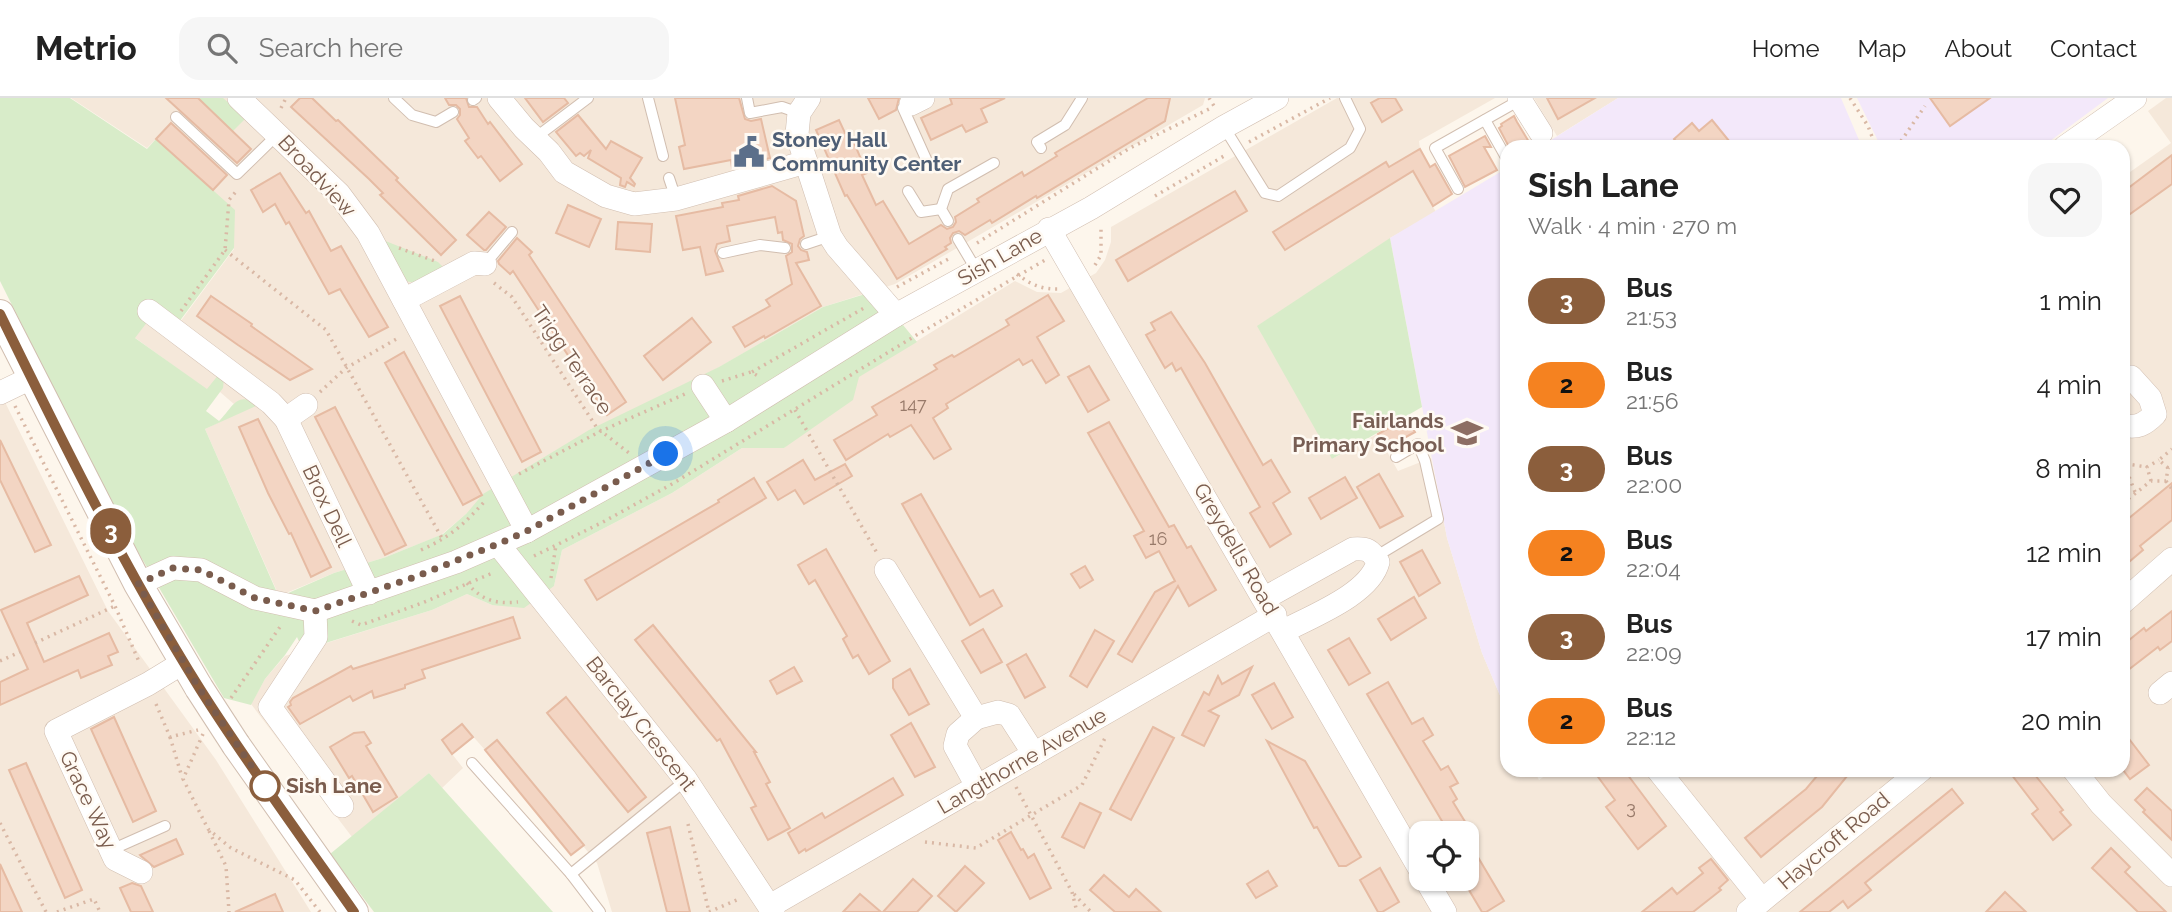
<!DOCTYPE html>
<html lang="en">
<head>
<meta charset="utf-8">
<style>
	:root { --surface:#fff; --page:#f6f6f6; --text:#222; --muted:#767676; --line:#e0e0e0 }
	body { margin:0; font-family:Raleway,sans-serif; background:var(--page); color:var(--text); height:100vh; display:flex; flex-direction:column; font-size:26px; white-space:nowrap }
	* { box-sizing:border-box; margin:0 }
	p { font-size:23px; color:var(--muted) }
	.icon { flex:none; width:38px; height:38px; fill:none; stroke:currentColor; stroke-width:2; stroke-linecap:round; stroke-linejoin:round }
	.map { position:relative; flex:1; overflow:hidden }
	.panel { position:absolute; left:1500px; top:42px; width:630px; height:637px; display:flex; flex-direction:column; background:var(--surface); border-radius:21px; box-shadow:0 2px 5px #0004 }
	.panel>* { flex:none }
	.badge { padding:0 14px; border-radius:23px; font-size:24px; line-height:46px }
	.buttons { position:absolute; left:1409px; top:723px; display:grid; gap:14px }
	.buttons a { display:grid; place-items:center; width:70px; height:70px; border-radius:14px; background:var(--surface); box-shadow:0 2px 5px #0004; font-size:35px }
	.you { position:absolute; width:35px; height:35px; margin:-18px; border:5px solid #fff; border-radius:50%; background:#1a73e8; box-shadow:0 0 0 10px #1a73e833 }
	.map>.badge { position:absolute; translate:-50% -50%; box-shadow:0 0 0 4px #fff }
	.round { display:grid; place-items:center; flex:none; width:74px; height:74px; border-radius:21px; background:var(--page) }
	.summary { display:flex; align-items:center; justify-content:space-between; height:119px; padding:0 28px }
	h1 { font-size:33px; font-weight:700; line-height:52px }
	ul { padding:0; list-style:none }
	li { display:flex; align-items:center; gap:21px; height:84px; padding:0 28px }
	li div { flex:1 }
	li b { display:block; font-size:26px }
	li em { font-style:normal }
	li .badge { min-width:77px; font-weight:700; text-align:center }
	header { display:flex; align-items:center; gap:42px; box-sizing:border-box; height:98px; padding:0 35px; background:var(--surface); border-bottom:2px solid var(--line) }
	header strong { font-size:33px }
	nav { display:flex; gap:38px; margin-inline-start:auto; font-size:24px }
	.search { width:490px; height:63px; background:var(--page); display:flex; align-items:center; gap:18px; box-sizing:border-box; padding:0 24px; border-radius:21px; color:var(--muted); font-size:26px }
	.map>svg:first-child { display:block }
	.residential { fill:#f5e8da; fill-rule:evenodd }
	.education { fill:#f3e8fa }
	.green { fill:#d8ecc9 }
	.building { fill:#f3d5c3; stroke:#e6bba3; stroke-width:2 }
	.lines { fill:none; stroke-linecap:round; stroke-linejoin:round }
	.service-casing { stroke:#d1beb0; stroke-width:12 }
	.minor-casing { stroke:#d1beb0; stroke-width:24 }
	.tertiary-casing { stroke:#d1beb0; stroke-width:30 }
	.path { stroke:#d9b8a5; stroke-width:3.5; stroke-dasharray:2 5; stroke-linecap:butt }
	.service { stroke:#fff; stroke-width:10 }
	.minor { stroke:#fff; stroke-width:23 }
	.tertiary { stroke:#fff; stroke-width:28 }
	.tertiary-bridge-casing { stroke:#d1beb0; stroke-width:30; stroke-linecap:butt }
	.tertiary-bridge { stroke:#fff; stroke-width:28 }
	.line-casing { stroke:#fff; stroke-width:16 }
	.line { stroke:#8b5e3c; stroke-width:10 }
	.walk { stroke:#7a5c4d; stroke-width:7; stroke-dasharray:0 12.6 }
	.stop-dot { fill:#fff; stroke:#8b5e3c; stroke-width:3.5 }
	.labels { text-anchor:middle; stroke-width:5; stroke-linejoin:round; paint-order:stroke }
	.number-label { font-size:18px; fill:#987a6a }
	.service-label { font-size:21px; font-weight:bold; fill:#4e5e75; stroke:#fffaf3; text-anchor:start }
	.street-label { font-size:21px; fill:#7a5c4d; stroke:#fffaf3 }
	.education-label { font-size:21px; font-weight:bold; fill:#785e54; stroke:#fffaf3; text-anchor:end }
	.stop-label { font-size:21px; font-weight:bold; fill:#7a5c4d; stroke:#fffaf3; text-anchor:start }
</style>
</head>
<body>
<header>
<strong>Metrio</strong>
<div class="search"><svg class="icon" aria-label="search" viewBox="0 0 24 24"><circle cx="10" cy="10" r="6"/><path d="M15 15l6 6"/></svg>Search here</div>
<nav><a>Home</a><a>Map</a><a>About</a><a>Contact</a></nav>
</header>
<div class="map">
<svg width="2172" height="814" viewBox="0 0 2172 814">
	<rect width="100%" height="100%" fill="#fdf6ec"/>
	<g class="residential">
		<polygon points="71,0 1205,0 1203,7 895,186 823,209 466,416 441,437 386,459 334,475 279,498 205,331 242,313 220,294 207,292 134,239 144,221 180,224 234,151 233,116 156,41 147,50"/>
		<path d="M1337 0H1495L1419 43 1420 51 1405 60 1436 114 1390 140 1332 361 1377 336 1398 373 1431 360 1447 440 1482 555 1507 614V672H1534L1539 682 1553 672H2123V79L2171 45 2148 13 2166 0H2172V814H612L597 765 497 642 485 652 462 626 442 643 463 670 442 690 429 675 352 739 251 606 265 581 285 558 432 512 467 496 492 507 554 488 562 452 672 395 742 350H784L858 279 1015 183 1037 194 1061 195 1096 175 1105 162 1111 144V129ZM1421 735H1466V780H1421Z"/>
		<polygon points="1534,0 1618,0 1557,38"/>
		<polygon points="0,294 108,513 216,662 311,814 0,814"/>
	</g>
	<g class="education">
		<polygon points="1618,0 1841,0 1862,49 1540,49"/>
		<polygon points="1857,0 2108,0 2042,49 1881,49"/>
		<polygon points="1507,70 1507,614 1482,555 1447,440 1390,140"/>
	</g>
	<g class="green">
		<path d="M0 0H70L147 51 156 41 235 112 234 150 179 224 148 223 135 240 207 291 219 276 224 280 223 290 206 313 219 323C233 309 237 292 258 307L205 331 279 499 334 475 386 459 443 436 467 415 483 396 589 332 719 269 823 209 875 193 917 244 859 279 853 302 784 350H742L672 395 562 452 554 488 524 510 492 507 467 496 432 512 303 552 297 539 285 557 265 581 251 607 224 600 138 454 94 372 0 183Z"/>
		<polygon points="198,0 223,0 246,20 233,33"/>
		<polygon points="1390,140 1422,309 1332,361 1257,228"/>
		<path d="M383 142 438 164 446 172C434 178 420 188 406 183Z"/>
		<polygon points="429,675 553,814 374,814 330,756"/>
	</g>
	<g class="building">
		<polygon points="166,0 198,0 251,51 237,65"/>
		<polygon points="300,0 312,0 336,23 338,22 398,80 396,82 456,142 441,157 380,97 383,95 369,81 291,9"/>
		<polygon points="445,0 466,0 469,9 477,9 488,26 490,24 522,66 500,83 481,58 478,60 465,43 469,40 457,21 460,17 460,11 456,7 449,7"/>
		<polygon points="525,0 564,0 568,5 543,24"/>
		<polygon points="675,0 739,0 745,21 751,23 761,21 770,60 732,70 731,62 684,71 679,49 685,47"/>
		<polygon points="868,0 899,0 896,12 879,21"/>
		<polygon points="950,0 1005,0 981,11 987,24 966,34 962,27 931,42 921,20 952,6"/>
		<polygon points="1148,0 1170,0 1165,23 1037,100 1036,98 992,125 990,122 965,137 959,133 953,135 950,140 951,145 945,149 947,151 897,181 847,97 845,98 816,32 839,22 845,35 849,33 867,75 862,77 876,107 883,103 909,146 941,127 947,131 953,129 956,124 955,119 979,104 977,101 1022,74 1024,78 1057,58 1055,55"/>
		<polygon points="1380,0 1395,0 1402,12 1382,24 1371,5"/>
		<polygon points="1547,0 1595,0 1558,21"/>
		<polygon points="1930,0 1990,0 1950,28"/>
		<polygon points="578,17 606,51 611,43 642,60 630,80 635,86 634,88 627,84 625,89 620,87 621,80 588,60 591,52 584,58 580,55 576,58 556,34"/>
		<polygon points="1514,18 1517,24 1532,49 1509,49 1499,30 1502,28 1501,26"/>
		<polygon points="1712,22 1734,49 1681,49 1674,41 1692,25 1699,33"/>
		<polygon points="171,25 227,77 213,92 156,41"/>
		<polygon points="1485,38 1491,49 1484,49 1497,72 1465,89 1449,58"/>
		<polygon points="1420,51 1430,69 1435,66 1452,96 1433,108 1413,73 1285,152 1273,134 1386,64 1389,69"/>
		<polygon points="2172,57 2172,86 2123,121 2123,94"/>
		<polygon points="280,75 306,115 309,113 331,153 341,148 388,229 369,239 340,191 329,196 289,124 286,126 275,106 263,114 251,92"/>
		<polygon points="772,88 796,103 804,138 800,141 798,148 801,152 807,154 809,162 796,165 821,208 765,240 764,238 745,249 733,229 770,208 766,202 792,186 786,158 792,154 792,146 783,142 782,134 778,135 775,119 727,128 730,143 717,146 715,153 723,173 706,177 700,149 683,152 676,118 723,109 722,105 739,102 738,98"/>
		<polygon points="1235,93 1247,113 1128,183 1116,162"/>
		<polygon points="568,107 601,121 589,149 556,135"/>
		<polygon points="489,114 506,129 486,152 484,152 467,137"/>
		<polygon points="618,124 652,126 650,154 616,151"/>
		<polygon points="517,140 532,154 529,157 626,304 607,317 513,173 510,176 499,166 498,163"/>
		<polygon points="1048,197 1064,223 1037,239 1059,277 1046,285 1032,262 1023,267 1019,261 946,306 948,310 933,320 951,351 934,361 911,327 890,339 888,336 846,362 834,342 877,317 872,309 937,271 934,267 952,257 954,259 1009,227 1006,222"/>
		<polygon points="211,198 252,226 251,228 312,271 290,282 238,247 197,218"/>
		<polygon points="460,198 541,354 522,364 440,208"/>
		<polygon points="1171,214 1205,265 1263,367 1271,362 1290,394 1273,405 1291,436 1270,449 1250,415 1260,409 1181,270 1176,273 1172,265 1165,270 1146,237 1155,232 1151,225"/>
		<polygon points="692,220 711,244 663,282 644,258"/>
		<polygon points="404,254 482,397 463,407 385,265"/>
		<polygon points="1089,268 1109,302 1088,314 1068,279"/>
		<polygon points="335,309 406,447 385,457 315,319"/>
		<polygon points="1407,320 1415,334 1386,350 1378,336"/>
		<polygon points="258,321 331,469 311,479 291,435 289,436 268,395 239,329"/>
		<polygon points="1109,324 1169,429 1174,427 1187,450 1191,448 1216,492 1189,508 1178,488 1132,564 1118,556 1155,494 1175,483 1159,453 1146,460 1134,438 1144,433 1088,335"/>
		<polygon points="0,342 51,447 35,454 0,382"/>
		<polygon points="803,362 815,382 845,366 852,378 804,406 795,392 778,402 767,384"/>
		<polygon points="1379,376 1403,418 1380,430 1357,389"/>
		<polygon points="1345,379 1357,400 1321,421 1309,400"/>
		<polygon points="754,380 766,400 597,502 585,482 719,404 718,402"/>
		<polygon points="2172,385 2172,422 2140,448 2143,452 2123,469 2123,425"/>
		<polygon points="921,396 980,499 993,492 1002,508 970,527 902,406"/>
		<polygon points="826,451 890,563 869,576 858,557 853,560 843,541 847,538 815,482 809,486 798,467"/>
		<polygon points="1422,452 1440,485 1419,498 1400,464"/>
		<polygon points="1085,468 1093,482 1080,490 1071,476"/>
		<polygon points="79,478 88,497 27,525 44,564 109,535 118,554 108,558 112,567 81,580 78,572 0,607 0,584 28,571 1,512"/>
		<polygon points="1414,499 1426,520 1391,542 1378,521"/>
		<polygon points="2172,513 2172,543 2160,552 2158,549 2123,576 2123,547 2144,530 2146,533"/>
		<polygon points="513,519 520,540 422,572 425,580 405,587 405,590 374,600 372,593 353,603 350,598 300,626 288,609 291,607 290,604 293,600 351,568 353,571"/>
		<polygon points="653,527 756,654 754,654 770,684 766,686 790,730 768,742 751,710 756,708 720,641 717,643 635,542"/>
		<polygon points="983,531 1002,564 981,575 962,543"/>
		<polygon points="1095,532 1114,543 1087,589 1070,578"/>
		<polygon points="1349,540 1370,575 1349,587 1328,552"/>
		<polygon points="1026,556 1045,589 1025,600 1007,567"/>
		<polygon points="794,569 802,583 777,596 770,583"/>
		<polygon points="1252,569 1239,597 1209,613 1219,618 1204,648 1182,637 1204,594 1209,597 1218,578 1222,586"/>
		<polygon points="910,571 929,606 909,617 893,590 893,581"/>
		<polygon points="1388,584 1412,626 1423,620 1433,637 1423,643 1441,672 1448,668 1458,685 1450,689 1457,701 1453,704 1472,735 1449,735 1367,596"/>
		<polygon points="1274,585 1293,619 1272,631 1252,597"/>
		<polygon points="566,599 646,699 628,714 547,615"/>
		<polygon points="114,619 156,713 133,724 91,631"/>
		<polygon points="911,625 935,669 915,679 891,637"/>
		<polygon points="462,626 473,639 452,656 442,642"/>
		<polygon points="1153,629 1174,640 1131,722 1110,711"/>
		<polygon points="2123,633 2149,667 2130,681 2123,672"/>
		<polygon points="364,634 371,645 366,648 397,699 373,714 352,678 349,680 330,649 354,635"/>
		<polygon points="497,642 584,747 571,757 485,652"/>
		<polygon points="1267,643 1305,663 1361,759 1346,768 1339,768 1317,729 1314,730"/>
		<polygon points="26,665 82,792 65,800 9,672"/>
		<polygon points="1593,672 1624,672 1666,728 1638,751 1606,709 1615,702"/>
		<polygon points="1822,672 1852,672 1822,709 1761,759 1745,740 1806,691"/>
		<polygon points="2008,672 2031,672 2063,712 2060,714 2071,727 2053,742 2032,716 2038,711"/>
		<polygon points="893,680 903,697 806,753 805,751 799,755 788,735 822,715 825,720"/>
		<polygon points="2147,690 2172,713 2172,742 2143,714 2145,712 2135,702"/>
		<polygon points="1952,691 1963,705 1865,785 1871,792 1848,810 1843,803 1829,814 1800,814"/>
		<polygon points="1080,705 1101,715 1084,750 1062,739"/>
		<polygon points="670,729 690,814 667,814 647,735"/>
		<polygon points="1011,734 1021,752 1023,751 1028,760 1034,756 1051,790 1030,801 998,742"/>
		<polygon points="1466,739 1504,803 1486,814 1482,814 1463,782 1466,780"/>
		<polygon points="176,741 183,756 154,769 141,758 140,757"/>
		<polygon points="2111,750 2130,769 2125,774 2166,814 2138,814 2092,770"/>
		<polygon points="1711,761 1728,782 1719,790 1721,792 1693,814 1642,814 1672,790 1677,796 1703,775 1699,770"/>
		<polygon points="0,766 17,803 22,814 0,814"/>
		<polygon points="965,768 984,785 956,814 938,798"/>
		<polygon points="1380,770 1399,804 1382,814 1378,814 1360,782"/>
		<polygon points="1268,773 1277,788 1256,800 1247,786"/>
		<polygon points="1104,777 1129,799 1136,791 1161,814 1115,814 1090,792"/>
		<polygon points="913,781 932,798 917,814 883,814"/>
		<polygon points="132,785 141,788 153,814 131,814 120,790"/>
		<polygon points="2005,794 2026,814 1986,814"/>
		<polygon points="275,796 283,814 235,814"/>
		<polygon points="860,796 881,814 843,814"/>
	</g>
	<g class="lines">
		<defs>
			<g id="service">
				<polyline points="394,0 412,17 436,24 453,14"/>
				<polyline points="648,0 663,58"/>
				<polyline points="747,0 750,15 782,9 799,15"/>
				<polyline points="473,2 476,0"/>
				<polyline points="909,7 903,10 926,61"/>
				<polyline points="176,19 237,76 278,36"/>
				<polyline points="1485,22 1507,61"/>
				<polyline points="1224,29 1265,95 1278,98 1350,50 1360,31 1345,0"/>
				<polyline points="535,40 588,0"/>
				<polyline points="1041,50 1037,44 1065,27 1082,0"/>
				<polyline points="669,80 676,101"/>
				<polyline points="1458,91 1435,50 1520,2"/>
				<polyline points="908,93 921,114 941,111"/>
				<polyline points="948,123 941,111 948,91 994,65"/>
				<polyline points="958,141 977,173"/>
				<polyline points="806,146 830,138"/>
				<polyline points="723,155 760,147 785,150"/>
				<polyline points="485,166 512,134"/>
				<polyline points="1375,459 1438,421 1425,363 1418,346 1396,359"/>
				<polyline points="472,665 571,776 600,814"/>
				<polyline points="111,752 165,728"/>
				<polyline points="571,776 686,682"/>
			</g>
			<g id="minor">
				<polyline points="239,0 339,96 368,135 527,433"/>
				<polyline points="499,0 524,30 549,54 564,74 606,98 634,106 676,101 806,64"/>
				<polyline points="809,0 799,15 797,36 830,138 837,149 896,217"/>
				<polyline points="1519,0 1541,35"/>
				<polyline points="911,6 923,0"/>
				<polyline points="2065,49 2135,0"/>
				<polyline points="1049,131 1421,773"/>
				<polyline points="404,202 474,165 485,166"/>
				<polyline points="149,213 271,305 286,321 369,495"/>
				<path d="M2123 279H2131L2150 300 2155 316C2145 326 2137 331 2123 327"/>
				<polyline points="703,288 726,323"/>
				<polyline points="0,295 31,280"/>
				<polyline points="286,321 306,307"/>
				<polyline points="498,446 686,682 773,814"/>
				<polyline points="886,472 976,620 998,614 1009,617 1034,656"/>
				<polyline points="138,486 173,470 201,472 255,500 315,513 456,464 527,433 726,323 896,217 1091,110 1224,29 1277,0"/>
				<path d="M1265 500 1353 451C1367 450 1371 452 1378 464 1370 496 1312 518 1284 533"/>
				<polyline points="2123,504 2172,461"/>
				<polyline points="315,513 316,539 270,609 342,708"/>
				<polyline points="2160,595 2172,585"/>
				<polyline points="976,620 958,636 955,648 977,688"/>
				<polyline points="1658,672 1762,802"/>
				<polyline points="2074,672 2101,706 2172,777"/>
				<polyline points="141,774 115,761 56,633 148,586 184,564"/>
				<polyline points="1425,780 1445,814"/>
				<polyline points="770,808 1275,517"/>
				<polyline points="1748,814 1921,672"/>
			</g>
			<g id="tertiary">
				<polyline points="0,216 138,486 199,590"/>
				<polyline points="236,647 354,814"/>
			</g>
		</defs>
		<use href="#service" class="service-casing"/>
		<use href="#minor" class="minor-casing"/>
		<use href="#tertiary" class="tertiary-casing"/>
		<g class="path">
			<polyline points="1209,0 1214,8 1216,7"/>
			<polyline points="1850,0 1868,28 1876,49"/>
			<polyline points="281,10 286,0"/>
			<polyline points="1249,44 1330,0"/>
			<polyline points="1897,49 1925,8"/>
			<polyline points="1155,98 1224,58"/>
			<polyline points="977,145 1130,50 1209,11"/>
			<polyline points="399,150 435,163"/>
			<polyline points="225,152 326,232 443,442"/>
			<polyline points="1095,167 1101,157 1101,127"/>
			<path d="M1017 176C1031 187 1043 192 1061 191"/>
			<polyline points="494,185 512,199 597,330 629,355"/>
			<polyline points="897,189 952,159"/>
			<polyline points="181,213 225,152 229,102 238,91"/>
			<polyline points="752,274 864,210"/>
			<polyline points="722,283 751,274 758,278"/>
			<polyline points="320,294 346,270 400,239"/>
			<polyline points="15,308 115,508 140,566"/>
			<polyline points="795,312 877,455"/>
			<polyline points="2168,370 2159,362 2172,351"/>
			<polyline points="519,376 601,333 685,296"/>
			<polyline points="2151,383 2147,369 2159,362"/>
			<polyline points="2166,383 2172,391"/>
			<polyline points="2135,394 2128,376 2127,366 2147,369"/>
			<polyline points="2123,405 2151,383 2166,383 2168,370 2172,367"/>
			<path d="M421 452C452 438 463 427 486 402"/>
			<polyline points="534,458 603,424 672,386 915,238 1045,162"/>
			<polyline points="551,480 556,447"/>
			<path d="M467 485C483 503 495 506 518 504"/>
			<polyline points="352,523 361,527 422,505 495,474"/>
			<polyline points="35,545 115,508"/>
			<polyline points="0,563 20,554"/>
			<polyline points="231,600 282,526"/>
			<polyline points="156,606 170,639 198,632"/>
			<polyline points="203,636 183,681 208,731 231,750 295,782 320,814"/>
			<polyline points="170,639 182,679"/>
			<polyline points="1016,689 1072,794 1077,814"/>
			<polyline points="0,725 46,814"/>
			<polyline points="688,726 709,814"/>
			<polyline points="209,733 226,768 229,814"/>
			<polyline points="925,744 976,750 1082,687 1105,640"/>
			<polyline points="1074,796 1091,814"/>
			<polyline points="57,814 94,801 100,814"/>
			<polyline points="709,814 739,801"/>
		</g>
		<use href="#service" class="service"/>
		<use href="#minor" class="minor"/>
		<use href="#tertiary" class="tertiary"/>
		<defs>
			<polyline id="tertiary-bridge" points="199,590 236,647"/>
		</defs>
		<use href="#tertiary-bridge" class="tertiary-bridge-casing"/>
		<use href="#tertiary-bridge" class="tertiary-bridge"/>
	</g>
	<g class="lines">
		<defs>
			<path id="line" d="M0 216C62 343 125 471 200 591 248 667 302 740 354 814"/>
		</defs>
		<use href="#line" class="line-casing"/>
		<use href="#line" class="line"/>
		<polyline class="walk" points="265,688 199,590 138,486 173,470 201,472 255,500 315,513 412,480 498,446 527,433 666,356"/>
	</g>
	<defs>
		<symbol id="civic-bare" viewBox="-9 -9 18 18"><path d="M-.6-6.5H3V-4.5H.6V-3L4-1V1h2V6H-6V1h2V-1L-.6-3ZM-1.2 2.5V6h2.4V2.5Z" fill="#5c6f8a" stroke="#fffaf3" stroke-width="2.5" paint-order="stroke"/></symbol>
		<symbol id="school-bare" viewBox="-9 -9 18 18"><path d="M0-5L7-2L0 1L-7-2ZM-4 1L0 2.5L4 1V4Q0 6-4 4Z" fill="#8d6e63" stroke="#fffaf3" stroke-width="2.5" paint-order="stroke"/></symbol>
	</defs>
	<g fill-rule="evenodd">
		<use href="#civic-bare" x="727" y="32" width="44" height="44"/>
		<use href="#school-bare" x="1445" y="313" width="44" height="44"/>
	</g>
	<circle class="stop-dot" cx="265" cy="688" r="14"/>
	<g class="labels">
		<g class="number-label">
			<text x="913" y="313">147</text>
			<text x="1158" y="447">16</text>
			<text x="1631" y="716">3</text>
		</g>
		<g class="service-label">
			<text x="772" y="49">Stoney Hall<tspan x="772" dy="24">Community Center</tspan></text>
		</g>
		<g class="street-label">
			<text transform="translate(317 78) rotate(47)" y="7">Broadview</text>
			<text transform="translate(1000 159) rotate(-30)" y="7">Sish Lane</text>
			<text transform="translate(572 262) rotate(56)" y="7">Trigg Terrace</text>
			<text transform="translate(327 408) rotate(65)" y="7">Brox Dell</text>
			<text transform="translate(1236 451) rotate(60)" y="7">Greydells Road</text>
			<text transform="translate(641 626) rotate(52)" y="7">Barclay Crescent</text>
			<text transform="translate(1022 663) rotate(-30)" y="7">Langthorne Avenue</text>
			<text transform="translate(88 702) rotate(65)" y="7">Grace Way</text>
			<text transform="translate(1834 743) rotate(-40)" y="7">Haycroft Road</text>
		</g>
		<g class="education-label">
			<text x="1444" y="330">Fairlands<tspan x="1444" dy="24">Primary School</tspan></text>
		</g>
		<g class="stop-label">
			<text x="286" y="695">Sish Lane</text>
		</g>
	</g>
</svg>
<div class="buttons">
<a><svg class="icon" aria-label="locate" viewBox="0 0 24 24"><circle cx="12" cy="12" r="6"/><path d="M12 2v4M12 18v4M2 12h4M18 12h4"/></svg></a>
</div>
<div class="you" style="left:666px;top:356px"></div>
<b class="badge" style="left:111px;top:433px;background:#8b5e3c;color:#fff">3</b>
<section class="panel">
<div class="summary"><div><h1>Sish Lane</h1><p>Walk · 4 min · 270 m</p></div><a class="round"><svg class="icon" aria-label="heart" viewBox="0 0 24 24"><path d="M12 20l-8-8c-3-5 5-10 8-4 3-6 11-1 8 4z"/></svg></a></div>
<ul>
<li><span class="badge" style="background:#8b5e3c;color:#fff">3</span><div><b>Bus</b><p>21:53</p></div><em>1 min</em></li>
<li><span class="badge" style="background:#f58220;color:#111">2</span><div><b>Bus</b><p>21:56</p></div><em>4 min</em></li>
<li><span class="badge" style="background:#8b5e3c;color:#fff">3</span><div><b>Bus</b><p>22:00</p></div><em>8 min</em></li>
<li><span class="badge" style="background:#f58220;color:#111">2</span><div><b>Bus</b><p>22:04</p></div><em>12 min</em></li>
<li><span class="badge" style="background:#8b5e3c;color:#fff">3</span><div><b>Bus</b><p>22:09</p></div><em>17 min</em></li>
<li><span class="badge" style="background:#f58220;color:#111">2</span><div><b>Bus</b><p>22:12</p></div><em>20 min</em></li>
</ul>
</section>
</div>
</body>
</html>
